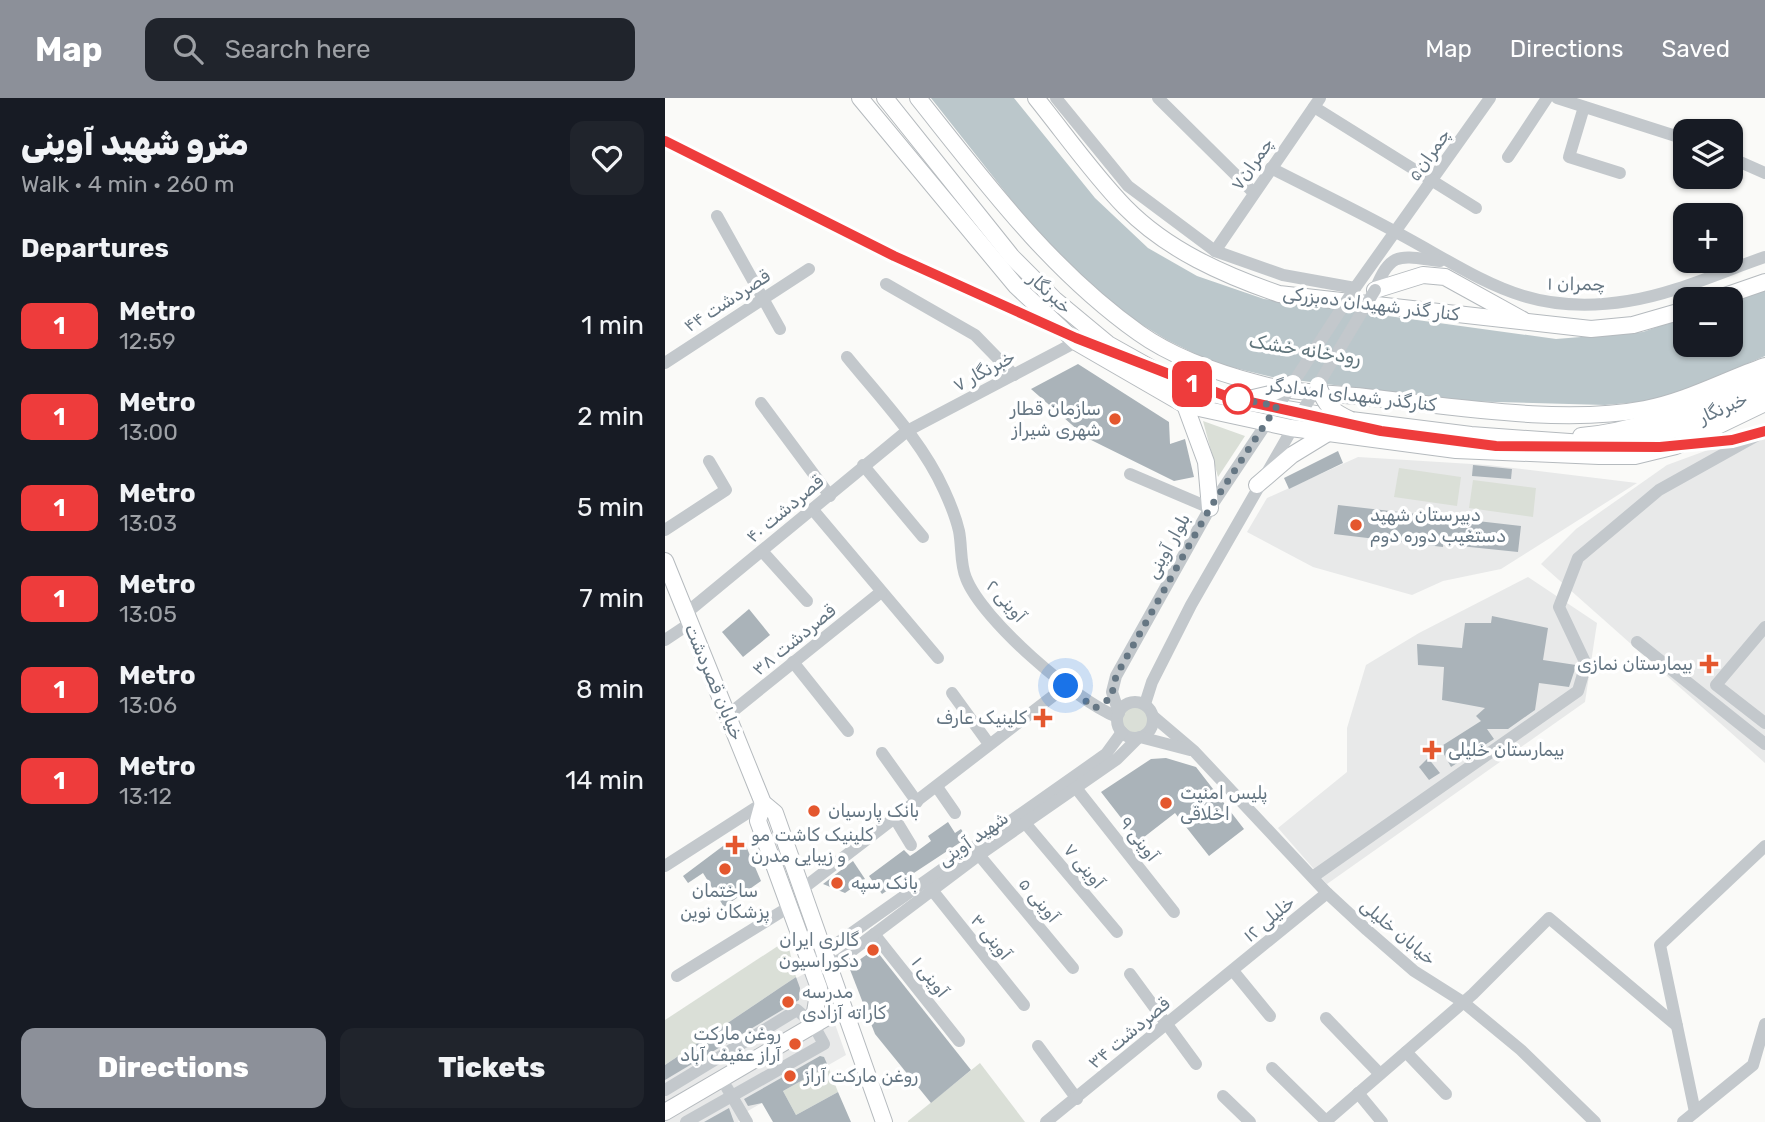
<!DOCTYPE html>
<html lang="en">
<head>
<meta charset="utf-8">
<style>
	:root { --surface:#171b24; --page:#20242c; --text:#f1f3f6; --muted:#9ea1a6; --accent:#8c9099 }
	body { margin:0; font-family:Rubik,"Noto Naskh Arabic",sans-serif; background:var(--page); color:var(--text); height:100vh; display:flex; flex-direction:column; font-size:26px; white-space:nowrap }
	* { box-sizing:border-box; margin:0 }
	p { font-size:23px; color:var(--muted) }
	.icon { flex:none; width:38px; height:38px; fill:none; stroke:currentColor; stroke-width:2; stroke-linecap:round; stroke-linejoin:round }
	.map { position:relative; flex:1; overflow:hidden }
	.drawer { display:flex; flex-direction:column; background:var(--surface); width:665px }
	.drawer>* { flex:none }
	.badge { padding:0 14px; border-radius:10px; font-size:24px; line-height:46px }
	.controls { position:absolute; left:1008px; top:21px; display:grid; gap:14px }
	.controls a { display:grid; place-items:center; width:70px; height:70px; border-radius:14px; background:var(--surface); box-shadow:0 2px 5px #0004; font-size:35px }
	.you { position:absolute; width:35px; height:35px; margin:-18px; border:5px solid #fff; border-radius:50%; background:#1a73e8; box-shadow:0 0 0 10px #1a73e833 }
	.map>.badge { position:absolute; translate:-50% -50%; box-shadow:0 0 0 4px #fff }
	h2 { padding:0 21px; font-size:26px; line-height:63px }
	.round { display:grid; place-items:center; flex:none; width:74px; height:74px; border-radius:14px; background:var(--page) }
	.summary { display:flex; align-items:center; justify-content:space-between; height:119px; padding:0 21px }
	h1 { font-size:33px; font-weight:800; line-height:52px }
	.primary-button { display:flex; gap:14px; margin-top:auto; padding:14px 21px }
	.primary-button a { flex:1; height:80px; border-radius:14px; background:var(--accent); color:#fff; font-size:28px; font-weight:800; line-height:80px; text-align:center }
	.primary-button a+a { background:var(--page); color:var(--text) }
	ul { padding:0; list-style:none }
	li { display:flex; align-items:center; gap:21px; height:91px; padding:0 21px }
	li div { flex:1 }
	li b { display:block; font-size:26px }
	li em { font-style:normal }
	li .badge { min-width:77px; font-weight:700; text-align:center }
	header { display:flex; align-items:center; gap:42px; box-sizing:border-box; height:98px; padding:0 35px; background:var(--accent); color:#fff }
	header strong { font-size:33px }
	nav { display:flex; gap:38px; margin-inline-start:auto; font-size:24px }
	.search { width:490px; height:63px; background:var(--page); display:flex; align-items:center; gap:18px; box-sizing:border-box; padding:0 24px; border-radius:14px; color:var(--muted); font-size:26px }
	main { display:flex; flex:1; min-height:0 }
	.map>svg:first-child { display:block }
	.built { fill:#e8e9e9 }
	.green { fill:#dadfd7 }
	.water { fill:#bbc7cb }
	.building { fill:#aab3b9 }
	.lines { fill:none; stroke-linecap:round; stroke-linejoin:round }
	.major-casing { stroke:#b5babe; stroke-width:18 }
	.minor { stroke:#c3c8cc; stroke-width:12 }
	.major { stroke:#fff; stroke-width:16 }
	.major-bridge-casing { stroke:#b5babe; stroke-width:18; stroke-linecap:butt }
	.minor-bridge { stroke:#c3c8cc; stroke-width:12 }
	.major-bridge { stroke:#fff; stroke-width:16 }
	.line-casing { stroke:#fff; stroke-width:16 }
	.line { stroke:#ee3c3c; stroke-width:10 }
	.walk { stroke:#657683; stroke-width:7; stroke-dasharray:0 12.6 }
	.stop-dot { fill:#fff; stroke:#ee3c3c; stroke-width:3.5 }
	.poi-dot { fill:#e4572e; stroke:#fff; stroke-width:2.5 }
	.labels { text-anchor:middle; stroke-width:7; stroke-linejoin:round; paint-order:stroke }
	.street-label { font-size:18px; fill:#657683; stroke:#fff }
	.poi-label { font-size:18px; fill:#657683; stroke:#fff; text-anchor:start }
	.water-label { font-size:19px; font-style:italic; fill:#60757c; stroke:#fff }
</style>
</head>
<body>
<header>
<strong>Map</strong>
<div class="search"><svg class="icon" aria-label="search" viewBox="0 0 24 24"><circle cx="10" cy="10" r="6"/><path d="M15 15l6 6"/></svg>Search here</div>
<nav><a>Map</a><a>Directions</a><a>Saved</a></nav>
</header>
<main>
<section class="drawer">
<div class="summary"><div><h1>مترو شهید آوینی</h1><p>Walk · 4 min · 260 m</p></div><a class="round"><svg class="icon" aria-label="heart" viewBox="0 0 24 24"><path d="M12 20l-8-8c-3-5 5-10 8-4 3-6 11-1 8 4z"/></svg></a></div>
<h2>Departures</h2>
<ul>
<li><span class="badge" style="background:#ee3c3c;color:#fff">1</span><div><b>Metro</b><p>12:59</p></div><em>1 min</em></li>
<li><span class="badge" style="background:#ee3c3c;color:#fff">1</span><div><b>Metro</b><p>13:00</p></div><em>2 min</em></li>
<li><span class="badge" style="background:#ee3c3c;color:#fff">1</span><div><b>Metro</b><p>13:03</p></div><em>5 min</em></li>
<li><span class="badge" style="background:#ee3c3c;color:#fff">1</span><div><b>Metro</b><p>13:05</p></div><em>7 min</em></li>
<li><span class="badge" style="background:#ee3c3c;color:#fff">1</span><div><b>Metro</b><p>13:06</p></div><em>8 min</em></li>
<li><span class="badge" style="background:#ee3c3c;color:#fff">1</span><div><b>Metro</b><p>13:12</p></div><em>14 min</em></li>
</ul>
<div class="primary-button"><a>Directions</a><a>Tickets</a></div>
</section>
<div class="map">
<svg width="1100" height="1024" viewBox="0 0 1100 1024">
	<rect width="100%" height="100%" fill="#fafaf8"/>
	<g class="built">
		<polygon points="1100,331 1100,665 876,466 911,431 1002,367"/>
		<polygon points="693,359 823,367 972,385 836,471 778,483 747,497 648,469 582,434 602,400"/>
		<polygon points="863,479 932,525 920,604 662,786 613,730 682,674 682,630 701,567 754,535"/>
		<polygon points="150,870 181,957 81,1014 73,1024 0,1024 0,967 107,897 113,890"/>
	</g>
	<g class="green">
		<polygon points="538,323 580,338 553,379"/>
		<polygon points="734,370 796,379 792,408 729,399"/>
		<polygon points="808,382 871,390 868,419 804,410"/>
		<circle cx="470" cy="621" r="14"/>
		<polygon points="122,842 131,879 0,967 0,922"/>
		<polygon points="315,965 360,1024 243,1024 243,1023"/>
		<polygon points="163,968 173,994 131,1017 118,993"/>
	</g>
	<polygon class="water" points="266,0 349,0 430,100 483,150 532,178 599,201 891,241 978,234 1020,219 1020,247 1066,247 1066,202 1100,190 1100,258 997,302 940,307 793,303 607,279 549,265 502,242 453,212 374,137"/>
	<g class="building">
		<polygon points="413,266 504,324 505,346 520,341 529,379 509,383 422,340 366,291"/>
		<polygon points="673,353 678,365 624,391 619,380"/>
		<polygon points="808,367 847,371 846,381 807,378"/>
		<polygon points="673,407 856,428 853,454 795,448 795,439 779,438 778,449 669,436"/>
		<polygon points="84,511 105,537 78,559 57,534"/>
		<polygon points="827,518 883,530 878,562 911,567 910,571 904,589 874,585 870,612 843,631 822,631 829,641 786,669 775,649 816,623 811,618 820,610 777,602 779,569 753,567 752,546 797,550 800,525 826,525"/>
		<polygon points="501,660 531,669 579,731 544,758 510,715 474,743 436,694 486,661"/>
		<polygon points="763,660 775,675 764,682 754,669"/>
		<polygon points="283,724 290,735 296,731 302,740 217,796 204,778 239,752 245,758 251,754 266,743 263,738"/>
		<polygon points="74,741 81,748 96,783 59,809 38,775 23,785 18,778 66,742"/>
		<polygon points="188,763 200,781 180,795 158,786"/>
		<polygon points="210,851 306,972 266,1005 210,936 184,869"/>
		<polygon points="131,879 135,890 134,902 0,982 0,967"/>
		<polygon points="155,958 159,959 163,968 118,993 131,1017 173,994 186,1024 108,1024 97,1005 83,1008 79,1001"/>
		<polygon points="64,1010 69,1024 39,1024"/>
	</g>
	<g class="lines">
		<defs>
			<g id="major">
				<polyline points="195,0 351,188 411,244 520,307 626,330 791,352 934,358 970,358 1011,348 1100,305"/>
				<polyline points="220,0 347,159 390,202 443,246 518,288 575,303 686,322 806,337 933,346 1009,332 1100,291"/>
				<path d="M253 0C320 84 385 172 474 235 509 260 553 275 595 286 628 295 666 295 700 299 786 308 896 327 980 311 1022 303 1060 282 1100 268"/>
				<path d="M371 0C400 36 428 76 460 109 502 152 559 177 614 196L926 231 968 227 1020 212"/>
				<polyline points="710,192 758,177 780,179 858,222"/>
				<polyline points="1051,201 1100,184"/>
				<polyline points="520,307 541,364 545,410"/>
				<path d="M916 338C981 333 1040 302 1100 280"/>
				<polyline points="592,387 627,357 663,335"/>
				<polyline points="0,463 98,705 110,715 219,1024"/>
				<polyline points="98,705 93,723 154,890 148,926"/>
				<polyline points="0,1014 176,911"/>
			</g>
		</defs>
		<use href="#major" class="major-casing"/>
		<g class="minor">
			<polyline points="391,0 463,88 550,153 618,177 690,190 825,0"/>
			<polyline points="493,0 589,95"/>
			<polyline points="892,0 1020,41"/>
			<polyline points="649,9 811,110"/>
			<polyline points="919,9 904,59 955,75"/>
			<polyline points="843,59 882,0"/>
			<polyline points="1066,60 1100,75"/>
			<path d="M606 70C647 91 689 111 729 133 814 178 860 220 963 203 1009 196 1056 174 1100 159"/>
			<polyline points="52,118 115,231"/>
			<polyline points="550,153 655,0"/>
			<polyline points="221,186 310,237 349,277"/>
			<path d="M710 192C726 152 735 158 775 163"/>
			<path d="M182 259C216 301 257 343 279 392 285 405 291 420 294 433 297 448 295 466 301 480 317 522 410 602 452 619"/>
			<polyline points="0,265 144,171"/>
			<polyline points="96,305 165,398"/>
			<polyline points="198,367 258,439"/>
			<polyline points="465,376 545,410"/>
			<polyline points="148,412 273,560"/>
			<polyline points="0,432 61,392 44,363"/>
			<polyline points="97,453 142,503"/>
			<polyline points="20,516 242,333 411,244"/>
			<polyline points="1100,529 1051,587 1100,625"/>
			<polyline points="0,542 24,526"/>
			<polyline points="972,544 1100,646"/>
			<polyline points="128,564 183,633"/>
			<polyline points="287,595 324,646"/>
			<circle cx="470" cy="622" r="18"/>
			<polyline points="480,606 487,584 526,507 638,312"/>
			<polyline points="454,615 447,594 451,578 545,410 605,320"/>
			<polyline points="63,617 216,494"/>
			<polyline points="489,619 529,653 662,795 702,832 749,873 798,904 856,952 930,1024"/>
			<polyline points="475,639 525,652"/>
			<polyline points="217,655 252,704"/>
			<polyline points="272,689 290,715"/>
			<polyline points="411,690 509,814"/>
			<polyline points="229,719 246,747"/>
			<polyline points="360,725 452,834"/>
			<polyline points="314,757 408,870"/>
			<polyline points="0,768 98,705"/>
			<polyline points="649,778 913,593 921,566 894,509 913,460 994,392 1100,333"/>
			<polyline points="136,792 401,588"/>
			<polyline points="267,792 359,907"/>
			<polyline points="209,836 294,943"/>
			<polyline points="146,870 158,855 174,844 441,656 457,634"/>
			<polyline points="158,870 176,861 314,757 452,661 473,640"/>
			<polyline points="569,874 605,918"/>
			<polyline points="465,876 531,966"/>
			<polyline points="12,878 124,809"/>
			<polyline points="154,890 176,911"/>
			<polyline points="661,920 715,976"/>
			<polyline points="373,948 412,1001"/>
			<polyline points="741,954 781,996"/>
			<polyline points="607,970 661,1023"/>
			<polyline points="62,990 82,1024"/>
			<polyline points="0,992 132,912 148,926 159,946 21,1024"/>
			<polyline points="693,995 717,1024"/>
			<polyline points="558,998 585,1024"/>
			<polyline points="1030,1014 995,847 1100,748"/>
			<polyline points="381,1024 662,795"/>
			<polyline points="660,1024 808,896 884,820 1012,928"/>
			<polyline points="1018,1024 1088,967 1100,926"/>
		</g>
		<use href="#major" class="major"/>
		<defs>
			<g id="major-bridge">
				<path d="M653 287C660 307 666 313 686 322"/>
				<polyline points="575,303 605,296 628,285"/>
			</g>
		</defs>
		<use href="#major-bridge" class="major-bridge-casing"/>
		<g class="minor-bridge">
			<polyline points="613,308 690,190"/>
			<polyline points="638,312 710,192"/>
		</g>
		<use href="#major-bridge" class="major-bridge"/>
	</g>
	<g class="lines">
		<defs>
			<polyline id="line" points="0,43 229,158 411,240 563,299 716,333 831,348 995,349 1067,342 1100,333"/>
		</defs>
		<use href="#line" class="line-casing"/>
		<use href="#line" class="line"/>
		<polyline class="walk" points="401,588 430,610 446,600 451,578 545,410 612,308 573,301"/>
	</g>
	<circle class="stop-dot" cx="573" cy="301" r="14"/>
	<g class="poi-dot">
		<circle cx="450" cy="321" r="7"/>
		<circle cx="691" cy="427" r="7"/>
		<path d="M1040.5 555.5h7v7h7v7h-7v7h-7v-7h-7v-7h7z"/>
		<path d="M374.5 609.5h7v7h7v7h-7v7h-7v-7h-7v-7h7z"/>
		<path d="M763.5 641.5h7v7h7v7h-7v7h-7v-7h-7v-7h7z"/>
		<circle cx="501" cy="705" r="7"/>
		<circle cx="149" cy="713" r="7"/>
		<path d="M66.5 736.5h7v7h7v7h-7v7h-7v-7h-7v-7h7z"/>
		<circle cx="60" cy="771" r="7"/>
		<circle cx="172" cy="785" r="7"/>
		<circle cx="208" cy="852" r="7"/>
		<circle cx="123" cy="904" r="7"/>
		<circle cx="130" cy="946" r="7"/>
		<circle cx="125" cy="978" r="7"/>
	</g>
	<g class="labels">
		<g class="street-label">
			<text transform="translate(764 57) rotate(-55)" y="6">چمران۵</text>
			<text transform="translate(587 66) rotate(-55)" y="6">چمران۷</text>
			<text transform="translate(911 186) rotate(1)" y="6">چمران ۱</text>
			<text transform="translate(385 195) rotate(43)" y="6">خبرنگار</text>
			<text transform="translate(62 203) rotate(-33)" y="6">۴۴ قصردشت</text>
			<text transform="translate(706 206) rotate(7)" y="6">کنار گذر شهیدان ده‌بزرکی</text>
			<text transform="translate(319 273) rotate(-28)" y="6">۷ خبرنگار</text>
			<text transform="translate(687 297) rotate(7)" y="6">کنارگذر شهدای امدادگر</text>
			<text transform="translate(1058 310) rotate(-24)" y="6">خبرنگار</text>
			<text transform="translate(120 411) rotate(-40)" y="6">۴۰ قصردشت</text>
			<text transform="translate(503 448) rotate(-61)" y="6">بلوار آوینی</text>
			<text transform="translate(341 503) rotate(48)" y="6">۲ آوینی</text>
			<text transform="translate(129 542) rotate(-39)" y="6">۳۸ قصردشت</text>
			<text transform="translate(49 584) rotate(67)" y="6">خیابان قصردشت</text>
			<text transform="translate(308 741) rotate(-35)" y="6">شهید آوینی</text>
			<text transform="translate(474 741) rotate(52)" y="6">۹ آوینی</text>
			<text transform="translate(419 768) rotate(50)" y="6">۷ آوینی</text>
			<text transform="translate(374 802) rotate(50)" y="6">۵ آوینی</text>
			<text transform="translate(604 821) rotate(-40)" y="6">۱۲ خلیلی</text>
			<text transform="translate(733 834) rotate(40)" y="6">خیابان خلیلی</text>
			<text transform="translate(326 839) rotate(51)" y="6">۳ آوینی</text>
			<text transform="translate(265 879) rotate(51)" y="6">۱ آوینی</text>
			<text transform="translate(464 935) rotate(-40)" y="6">قصردشت ۳۴</text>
		</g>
		<g class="poi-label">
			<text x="436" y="317" text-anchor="end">سازمان قطار<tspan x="436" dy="21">شهری شیراز</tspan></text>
			<text x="705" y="423">دبیرستان شهید<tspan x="705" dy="21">دستغیب دوره دوم</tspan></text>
			<text x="1028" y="572" text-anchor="end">بیمارستان نمازی</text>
			<text x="362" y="626" text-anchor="end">کلینیک عارف</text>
			<text x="783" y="658">بیمارستان خلیلی</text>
			<text x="515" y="701">پلیس امنیت<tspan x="515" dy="21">اخلاقی</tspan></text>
			<text x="163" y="719">بانک پارسیان</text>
			<text x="86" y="743">کلینیک کاشت مو<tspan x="86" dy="21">و زیبایی مدرن</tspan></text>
			<text x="186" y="791">بانک سپه</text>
			<text x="60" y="799" text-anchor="middle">ساختمان<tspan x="60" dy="21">پزشکان نوین</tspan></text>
			<text x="194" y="848" text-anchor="end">گالری ایران<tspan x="194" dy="21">دکوراسیون</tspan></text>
			<text x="137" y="900">مدرسه<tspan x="137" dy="21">کاراته آزادی</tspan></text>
			<text x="116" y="942" text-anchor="end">روغن مارکت<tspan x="116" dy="21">آراز عفیف آباد</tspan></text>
			<text x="139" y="984">روغن مارکت آراز</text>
		</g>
		<g class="water-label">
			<text transform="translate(640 251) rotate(9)" y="7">رودخانه خشک</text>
		</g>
	</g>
</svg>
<div class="controls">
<a><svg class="icon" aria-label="layers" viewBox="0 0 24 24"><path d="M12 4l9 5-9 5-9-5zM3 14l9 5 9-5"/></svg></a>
<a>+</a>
<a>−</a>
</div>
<div class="you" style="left:401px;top:588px"></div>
<b class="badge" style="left:527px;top:286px;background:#ee3c3c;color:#fff">1</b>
</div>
</main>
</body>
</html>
